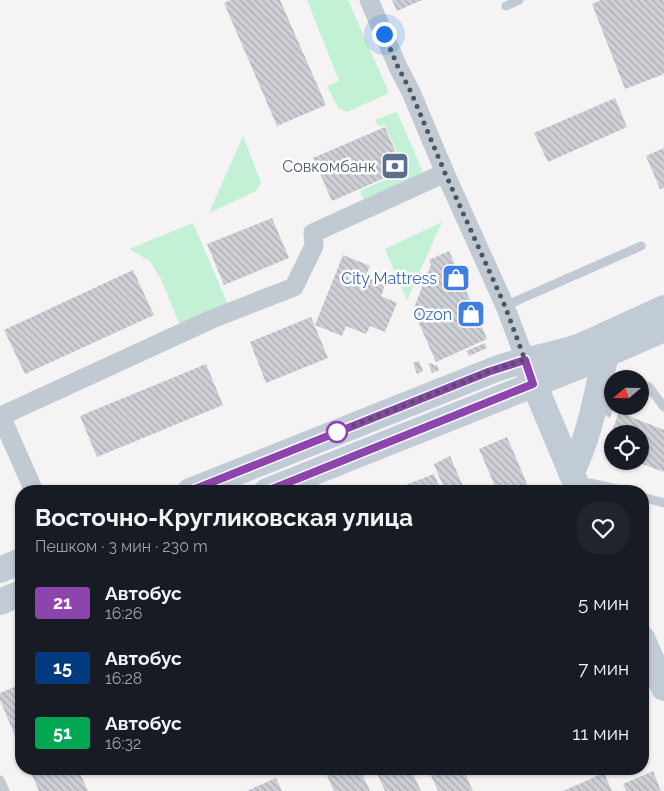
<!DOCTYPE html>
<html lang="ru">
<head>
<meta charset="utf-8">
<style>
	:root { --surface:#171b24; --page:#20242c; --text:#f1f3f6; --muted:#9ea1a6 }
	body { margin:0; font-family:Raleway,sans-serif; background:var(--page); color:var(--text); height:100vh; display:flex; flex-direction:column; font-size:19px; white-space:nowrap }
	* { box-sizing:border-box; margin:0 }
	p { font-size:16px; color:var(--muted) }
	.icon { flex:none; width:28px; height:28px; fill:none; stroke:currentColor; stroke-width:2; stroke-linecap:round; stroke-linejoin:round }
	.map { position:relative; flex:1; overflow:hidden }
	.sheet { position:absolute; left:15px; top:485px; width:634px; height:290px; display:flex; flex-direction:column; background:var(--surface); border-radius:20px; box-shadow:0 1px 4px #0004 }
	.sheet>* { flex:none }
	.badge { padding:0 10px; border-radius:4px; font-size:18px; line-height:32px }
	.needle { width:32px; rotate:250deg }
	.fabs { position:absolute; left:604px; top:370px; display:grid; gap:10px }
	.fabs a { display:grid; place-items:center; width:45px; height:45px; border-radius:50%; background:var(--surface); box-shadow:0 1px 4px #0004; font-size:25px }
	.you { position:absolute; width:25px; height:25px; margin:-12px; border:4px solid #fff; border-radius:50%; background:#1a73e8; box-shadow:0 0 0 8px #1a73e833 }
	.map>.badge { position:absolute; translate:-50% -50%; box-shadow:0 0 0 2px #fff }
	.round { display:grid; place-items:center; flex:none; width:52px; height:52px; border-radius:20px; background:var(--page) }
	.summary { display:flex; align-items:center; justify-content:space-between; height:85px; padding:0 20px }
	h1 { font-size:24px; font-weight:700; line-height:38px }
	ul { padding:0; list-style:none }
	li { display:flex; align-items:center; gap:15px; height:65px; padding:0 20px }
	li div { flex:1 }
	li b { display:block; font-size:19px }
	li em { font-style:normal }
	li .badge { min-width:55px; font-weight:700; text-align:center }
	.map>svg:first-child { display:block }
	.green { fill:#c3f1d5 }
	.building { fill:url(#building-back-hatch) }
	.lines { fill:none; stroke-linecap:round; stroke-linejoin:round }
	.lane { stroke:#c1cad2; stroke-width:9 }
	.street { stroke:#c1cad2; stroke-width:19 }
	.secondary { stroke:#c1cbd6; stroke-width:26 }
	.line-casing { stroke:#fff; stroke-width:11 }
	.line { stroke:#8e44ad; stroke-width:8 }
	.walk { stroke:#4a5661; stroke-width:5; stroke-dasharray:0 9 }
	.stop-dot { fill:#fff; stroke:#8e44ad; stroke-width:2.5 }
	.labels { text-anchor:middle; stroke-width:5; stroke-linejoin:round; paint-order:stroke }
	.service-label { font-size:16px; fill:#4e5e75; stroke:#fff; text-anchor:end }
	.shop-label { font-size:16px; fill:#366cbe; stroke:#fff; text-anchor:end }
</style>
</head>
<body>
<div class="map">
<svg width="664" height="791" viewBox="0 0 664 791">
	<defs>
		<pattern id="building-back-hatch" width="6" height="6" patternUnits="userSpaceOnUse" patternTransform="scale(1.25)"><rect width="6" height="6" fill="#cdcfd5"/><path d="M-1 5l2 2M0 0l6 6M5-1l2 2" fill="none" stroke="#a8abb0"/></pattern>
	</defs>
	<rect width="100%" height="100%" fill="#f5f3f3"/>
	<g class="green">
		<polygon points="307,0 348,0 389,93 347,112 338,108 327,86 339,81"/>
		<polygon points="397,112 424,174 364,201 360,191 405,171 385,125 379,127 375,120"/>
		<polygon points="243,136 261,183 256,191 209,213"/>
		<polygon points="442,222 407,300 385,249"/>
		<polygon points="193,223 229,307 185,326 179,323 161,279 150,261 129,249"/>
	</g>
	<g class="building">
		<polygon points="231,0 280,0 326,105 277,126 224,3"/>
		<polygon points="392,0 422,0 397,11"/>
		<polygon points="601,0 664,0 664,74 625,89 592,4"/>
		<polygon points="615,98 627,127 548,162 534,133"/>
		<polygon points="385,127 403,170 332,201 313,158"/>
		<polygon points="664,148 664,188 660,189 646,156"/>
		<polygon points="272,218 289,258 224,285 207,244"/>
		<polygon points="449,251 487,339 436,362 413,310 431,265 429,260"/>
		<polygon points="343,255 370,266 365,277 385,285 381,296 397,303 385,332 370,326 366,334 346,326 342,336 315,325"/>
		<polygon points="133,270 154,315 25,374 4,330"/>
		<polygon points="311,317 328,358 266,383 250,342"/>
		<polygon points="485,343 487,348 469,356 466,351"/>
		<polygon points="419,361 423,371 417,374 413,363"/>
		<polygon points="428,363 433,364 434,366 437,365 439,370 432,373"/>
		<polygon points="206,364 223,405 97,457 80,416"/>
		<polygon points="609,398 612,400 612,406 614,406 610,418 603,415"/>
		<polygon points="619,412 664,430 664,472 640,463 640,434 612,434 612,452 605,449"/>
		<polygon points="507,437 530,491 497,491 479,449"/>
		<polygon points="450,456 465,491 445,491 434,464"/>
		<polygon points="434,474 441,491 390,491"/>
		<polygon points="21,684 21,750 0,700 0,693"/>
		<polygon points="29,769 78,769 88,791 39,791"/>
		<polygon points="324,769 360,769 370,791 334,791"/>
		<polygon points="375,769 411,769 421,791 385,791"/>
		<polygon points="428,769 463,769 473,791 438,791"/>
		<polygon points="653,771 661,791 626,791 623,784"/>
		<polygon points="604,773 612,791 563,791"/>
		<polygon points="276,778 282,791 247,791"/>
	</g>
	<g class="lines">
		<g class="lane">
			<polyline points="506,6 519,0"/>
			<polyline points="505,306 641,246"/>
			<polyline points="640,384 649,387 664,407"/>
			<polyline points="580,485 590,483 625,491"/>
			<polyline points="642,497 664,503"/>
			<polyline points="0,780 5,791"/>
		</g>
		<g class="street">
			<polyline points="369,0 398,67 411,92 445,173 505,306 525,359"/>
			<polyline points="34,491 1,416 212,319 294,287 314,246 313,233 445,173"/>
		</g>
		<g class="secondary">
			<polyline points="527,367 579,491"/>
			<path d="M571 473C590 437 596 395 606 355"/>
			<path d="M190 491 496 369C523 359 553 356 581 346L664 308"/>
			<polyline points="267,491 575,368 664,329"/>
			<polyline points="0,570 21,561"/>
			<polyline points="0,602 21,593"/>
			<polyline points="642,638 664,688"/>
		</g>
	</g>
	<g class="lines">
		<defs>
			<polyline id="line" points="190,491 488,372 525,360 533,384 267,491"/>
		</defs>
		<use href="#line" class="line-casing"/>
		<use href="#line" class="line"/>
		<polyline class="walk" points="337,432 496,369 525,360 505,306 445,173 411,92 398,67 384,34"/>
	</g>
	<defs>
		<symbol id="bank-square" viewBox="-11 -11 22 22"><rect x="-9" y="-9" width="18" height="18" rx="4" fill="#5c6f8a" stroke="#fff"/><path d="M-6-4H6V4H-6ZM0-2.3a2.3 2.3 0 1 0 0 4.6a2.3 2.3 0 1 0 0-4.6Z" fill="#fff"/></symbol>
		<symbol id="shop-square" viewBox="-11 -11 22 22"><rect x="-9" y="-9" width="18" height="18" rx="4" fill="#3f7fe0" stroke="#fff"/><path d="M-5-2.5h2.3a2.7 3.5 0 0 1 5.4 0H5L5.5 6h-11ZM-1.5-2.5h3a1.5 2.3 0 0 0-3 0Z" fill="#fff"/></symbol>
	</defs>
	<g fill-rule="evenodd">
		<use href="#bank-square" x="379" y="150" width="32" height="32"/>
		<use href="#shop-square" x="440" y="262" width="32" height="32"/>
		<use href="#shop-square" x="455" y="298" width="32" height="32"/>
	</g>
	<circle class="stop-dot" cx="337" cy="432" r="10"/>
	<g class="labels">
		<g class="service-label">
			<text x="376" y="172">Совкомбанк</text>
		</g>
		<g class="shop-label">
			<text x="437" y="284">City Mattress</text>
			<text x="452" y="320">Ozon</text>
		</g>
	</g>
</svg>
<div class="fabs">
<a><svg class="needle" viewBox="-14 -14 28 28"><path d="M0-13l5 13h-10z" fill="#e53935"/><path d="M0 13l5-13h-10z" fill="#9ea1a6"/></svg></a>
<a><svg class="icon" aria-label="locate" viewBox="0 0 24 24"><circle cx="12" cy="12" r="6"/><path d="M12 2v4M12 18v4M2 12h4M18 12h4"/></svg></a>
</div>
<div class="you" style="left:384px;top:34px"></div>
<section class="sheet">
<div class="summary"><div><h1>Восточно-Кругликовская улица</h1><p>Пешком · 3 мин · 230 m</p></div><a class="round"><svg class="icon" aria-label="heart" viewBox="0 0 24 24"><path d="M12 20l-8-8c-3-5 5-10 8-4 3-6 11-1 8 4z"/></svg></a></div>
<ul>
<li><span class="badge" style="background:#8e44ad;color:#fff">21</span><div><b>Автобус</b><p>16:26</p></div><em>5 мин</em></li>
<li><span class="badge" style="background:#003b80;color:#fff">15</span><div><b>Автобус</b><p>16:28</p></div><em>7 мин</em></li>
<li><span class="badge" style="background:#00a651;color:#fff">51</span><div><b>Автобус</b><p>16:32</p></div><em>11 мин</em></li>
</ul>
</section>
</div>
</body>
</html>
